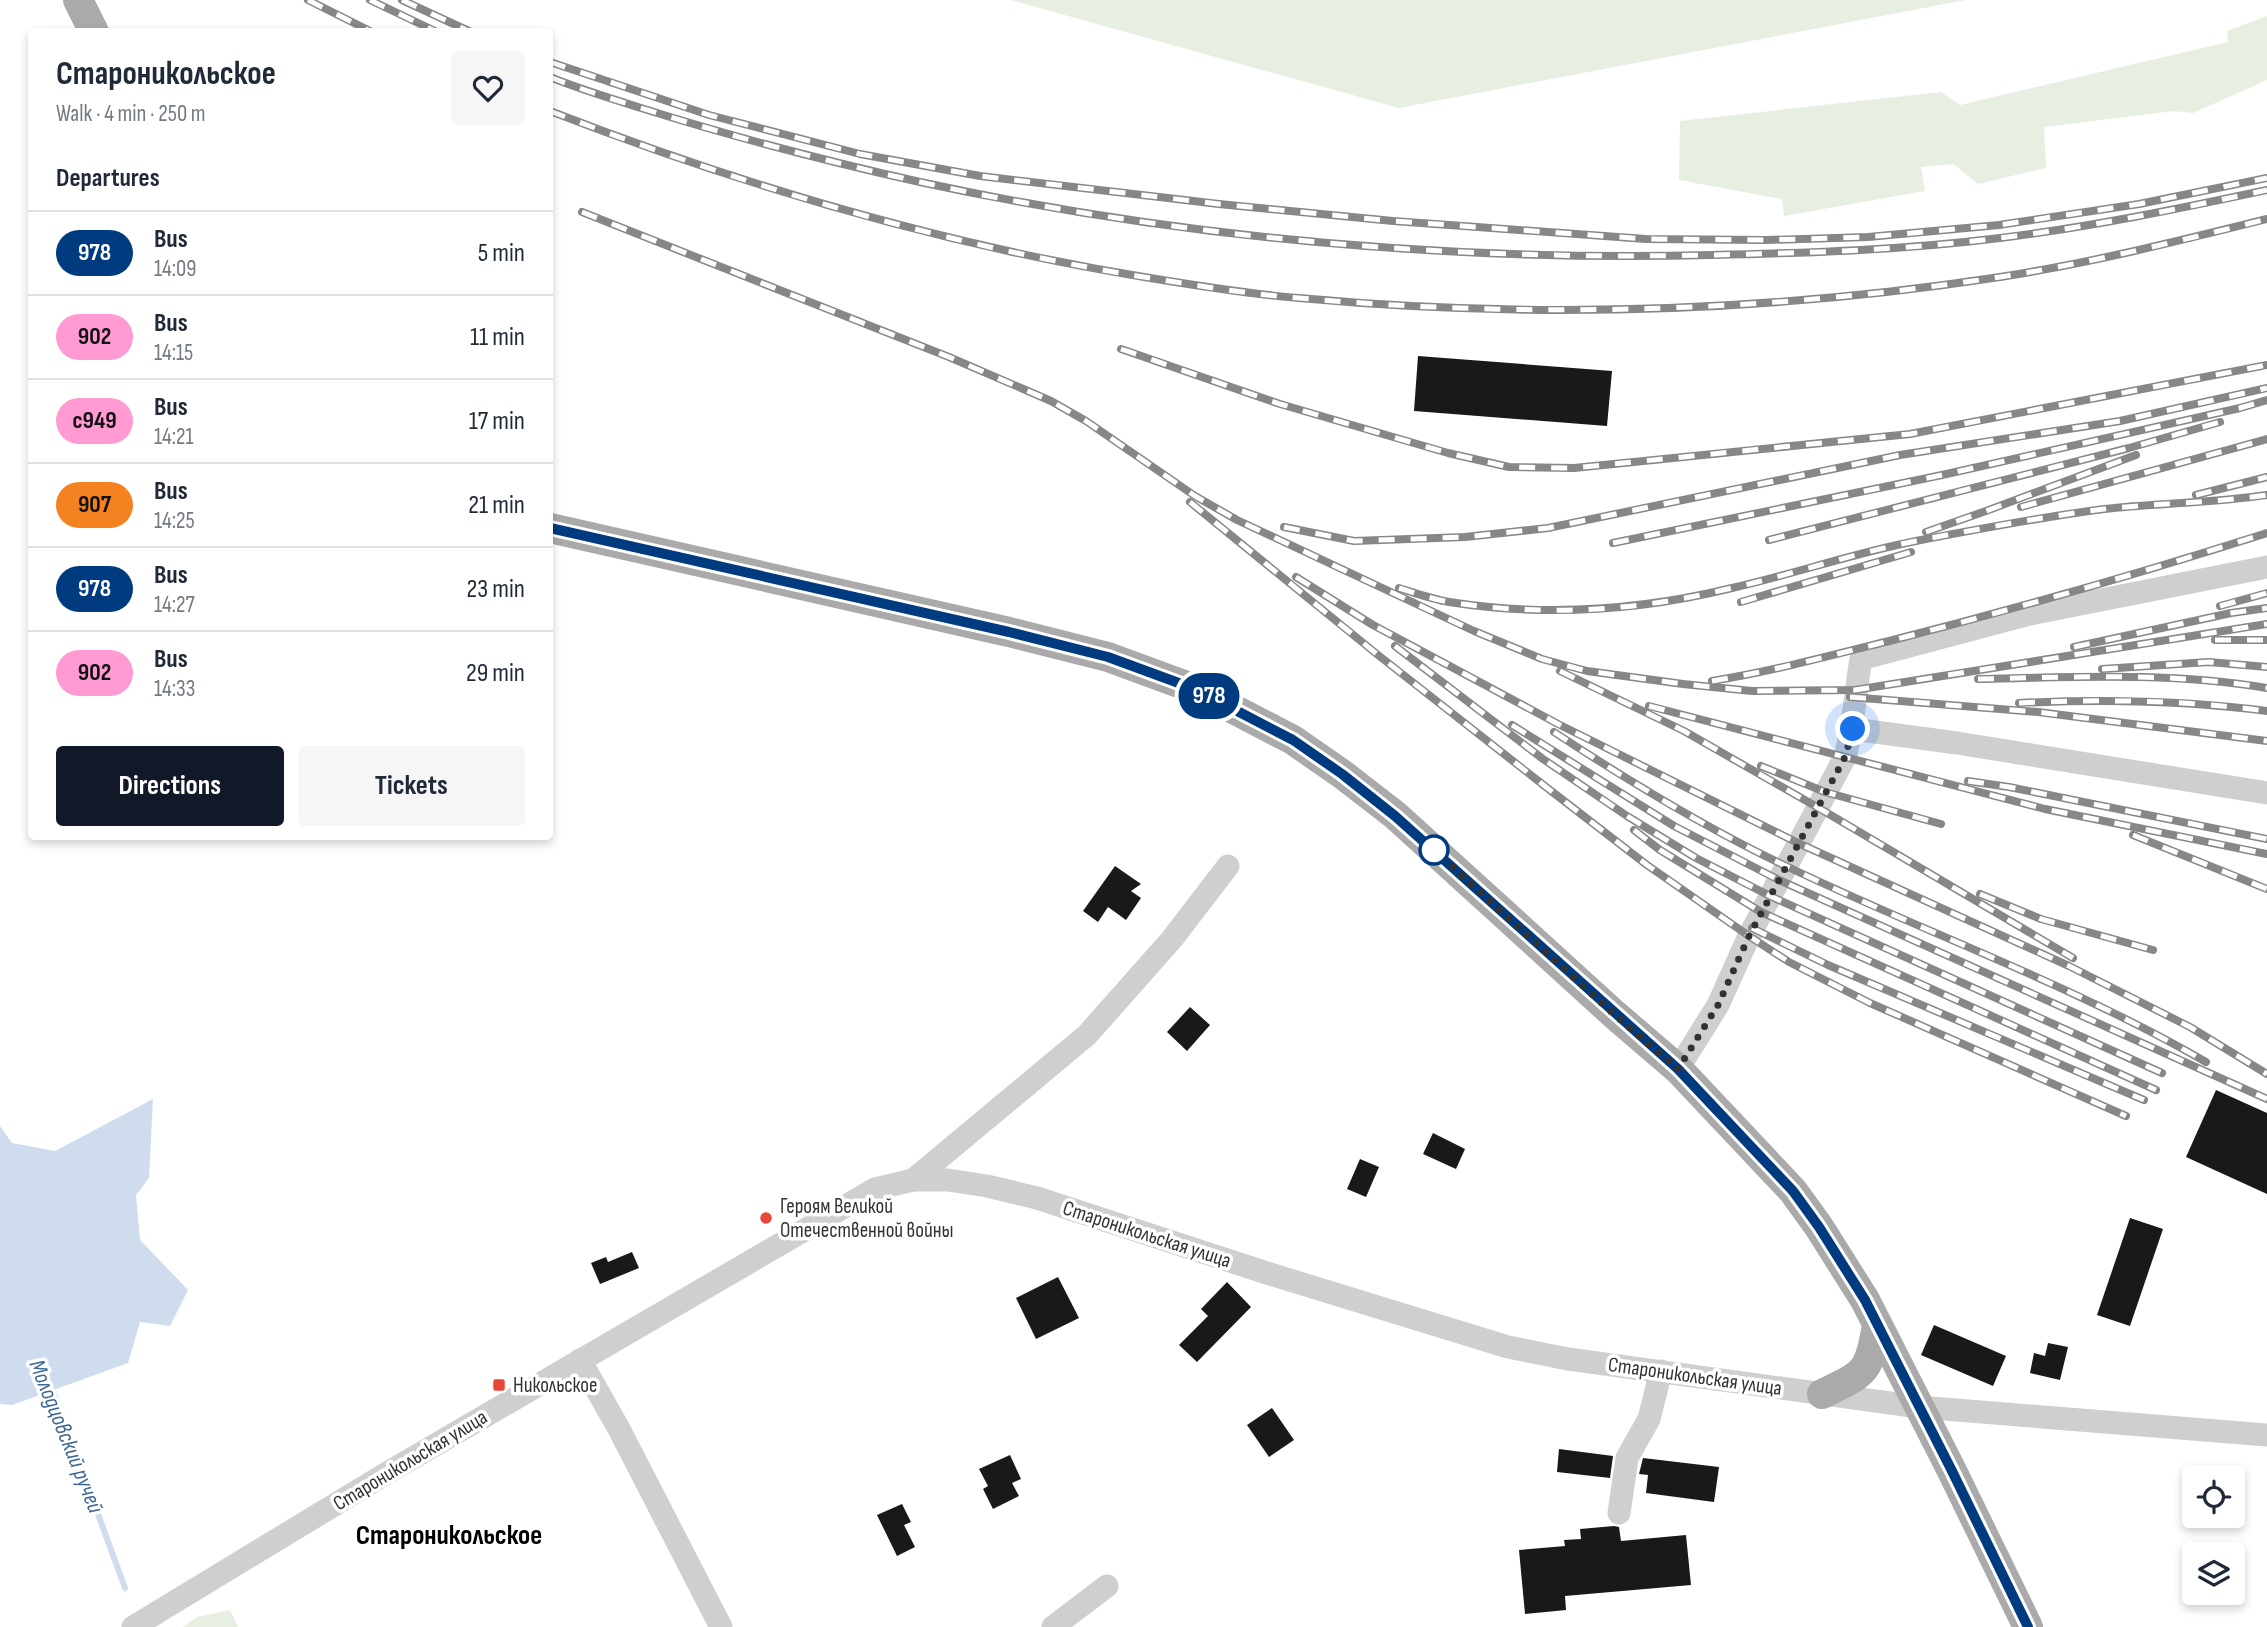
<!DOCTYPE html>
<html lang="en">
<head>
<meta charset="utf-8">
<style>
	:root { --surface:#fff; --page:#f6f6f7; --text:#1f2937; --muted:#747a83; --line:#e0e1e3; --accent:#111827 }
	body { margin:0; font-family:"Sofia Sans Condensed",sans-serif; background:var(--page); color:var(--text); height:100vh; display:flex; flex-direction:column; font-size:26px; white-space:nowrap }
	* { box-sizing:border-box; margin:0 }
	p { font-size:23px; color:var(--muted) }
	.icon { flex:none; width:38px; height:38px; fill:none; stroke:currentColor; stroke-width:2; stroke-linecap:round; stroke-linejoin:round }
	.map { position:relative; flex:1; overflow:hidden }
	.drawer { position:absolute; left:28px; top:28px; width:525px; height:812px; display:flex; flex-direction:column; background:var(--surface); border-radius:7px; box-shadow:0 4px 10px #0003 }
	.drawer>* { flex:none }
	.badge { padding:0 14px; border-radius:23px; font-size:24px; line-height:46px }
	.fabs { position:absolute; left:2182px; top:1465px; display:grid; gap:14px }
	.fabs a { display:grid; place-items:center; width:63px; height:63px; border-radius:7px; background:var(--surface); box-shadow:0 4px 10px #0003; font-size:35px }
	.you { position:absolute; width:35px; height:35px; margin:-18px; border:5px solid #fff; border-radius:50%; background:#1a73e8; box-shadow:0 0 0 10px #1a73e833 }
	.map>.badge { position:absolute; translate:-50% -50%; box-shadow:0 0 0 4px #fff }
	h2 { padding:0 28px; font-size:26px; line-height:63px }
	.round { display:grid; place-items:center; flex:none; width:74px; height:74px; border-radius:7px; background:var(--page) }
	.overview { display:flex; align-items:center; justify-content:space-between; height:119px; padding:0 28px }
	h1 { font-size:33px; font-weight:700; line-height:52px }
	.button { display:flex; gap:14px; margin-top:auto; padding:14px 28px }
	.button a { flex:1; height:80px; border-radius:7px; background:var(--accent); color:#fff; font-size:28px; font-weight:700; line-height:80px; text-align:center }
	.button a+a { background:var(--page); color:var(--text) }
	ul { padding:0; list-style:none }
	li { display:flex; align-items:center; gap:21px; height:84px; padding:0 28px; border-top:2px solid var(--line) }
	li div { flex:1 }
	li b { display:block; font-size:26px }
	li em { font-style:normal }
	li .badge { min-width:77px; font-weight:700; text-align:center }
	.map>svg:first-child { display:block }
	.green { fill:#e6efe1 }
	.water { fill:#cedcee }
	.lines { fill:none; stroke-linecap:round; stroke-linejoin:round }
	.stream { stroke:#cedcee; stroke-width:6 }
	.building { fill:#191919 }
	.minor { stroke:#cfcfcf; stroke-width:23 }
	.major { stroke:#aaa; stroke-width:30 }
	.rail-casing { stroke:#878787; stroke-width:8 }
	.rail { stroke:#fff; stroke-width:5; stroke-dasharray:16; stroke-linecap:butt }
	.line-casing { stroke:#fff; stroke-width:16 }
	.line { stroke:#003b80; stroke-width:10 }
	.walk { stroke:#323232; stroke-width:7; stroke-dasharray:0 12.6 }
	.stop-dot { fill:#fff; stroke:#003b80; stroke-width:3.5 }
	.poi-dot { fill:#e84636; stroke:#fff; stroke-width:2.5 }
	.labels { text-anchor:middle; stroke-width:7; stroke-linejoin:round; paint-order:stroke }
	.poi-label { font-size:21px; fill:#323232; stroke:#fff; text-anchor:start }
	.street-label { font-size:21px; fill:#323232; stroke:#fff }
	.water-label { font-size:23px; font-style:italic; fill:#3e6697; stroke:#fff }
	.district-label { font-size:28px; font-weight:bold; fill:#000; stroke:#fff }
</style>
</head>
<body>
<div class="map">
<svg width="2267" height="1627" viewBox="0 0 2267 1627">
	<rect width="100%" height="100%" fill="#fff"/>
	<g class="green">
		<polygon points="1011,0 1966,0 1399,108"/>
		<polygon points="2267,16 2267,80 2193,113 2174,111 2044,127 2046,168 1978,184 1953,164 1921,167 1925,191 1784,216 1782,199 1679,180 1680,121 1941,92 1960,105 2228,42 2227,31"/>
		<polygon points="230,1610 238,1627 183,1627 197,1617"/>
	</g>
	<polygon class="water" points="153,1099 149,1178 136,1195 140,1240 188,1290 170,1326 140,1322 128,1363 12,1405 0,1404 0,1126 12,1143 55,1151"/>
	<g class="lines">
		<polyline class="stream" points="51,1385 125,1588"/>
	</g>
	<g class="building">
		<polygon points="1418,356 1612,371 1607,426 1414,411"/>
		<polygon points="1115,866 1141,884 1131,891 1141,898 1126,920 1108,907 1098,922 1083,911"/>
		<polygon points="1190,1007 1210,1025 1187,1051 1167,1032"/>
		<polygon points="2216,1090 2267,1113 2267,1194 2186,1157"/>
		<polygon points="1433,1133 1465,1149 1456,1169 1423,1154"/>
		<polygon points="1360,1159 1379,1167 1366,1197 1347,1189"/>
		<polygon points="2130,1218 2163,1229 2130,1326 2097,1315"/>
		<polygon points="632,1252 639,1268 600,1284 591,1263 606,1257 608,1262"/>
		<polygon points="1058,1277 1079,1318 1036,1339 1016,1298"/>
		<polygon points="1227,1282 1251,1307 1197,1362 1179,1345 1208,1316 1201,1309"/>
		<polygon points="1934,1325 2006,1356 1993,1386 1921,1355"/>
		<polygon points="2048,1343 2068,1347 2060,1380 2030,1373 2034,1353 2045,1356"/>
		<polygon points="1272,1408 1294,1440 1269,1457 1247,1425"/>
		<polygon points="1559,1449 1613,1456 1610,1478 1557,1472"/>
		<polygon points="1010,1455 1021,1479 1012,1483 1019,1496 993,1509 983,1489 988,1486 979,1469"/>
		<polygon points="1643,1458 1719,1467 1714,1502 1646,1493 1648,1475 1639,1474"/>
		<polygon points="902,1504 911,1522 904,1525 915,1547 897,1556 877,1515"/>
		<polygon points="1614,1526 1619,1527 1621,1541 1686,1535 1691,1585 1565,1596 1566,1610 1525,1614 1519,1550 1565,1546 1564,1540 1581,1539 1580,1529"/>
	</g>
	<g class="lines">
		<g class="minor">
			<polyline points="1853,729 1957,743 2267,793"/>
			<path d="M1678 1069 1718 1005 1749 936 1845 757C1854 725 1855 692 1861 659L2030 614 2267 567"/>
			<polyline points="913,1180 1087,1035 1172,939 1228,866"/>
			<polyline points="580,1360 619,1429 721,1627"/>
			<polyline points="1619,1513 1627,1458 1649,1419 1661,1371"/>
			<polyline points="133,1627 387,1473 875,1189 913,1180 948,1180 987,1186 1037,1198 1270,1274 1508,1347 1568,1359 1919,1407 2267,1435"/>
			<polyline points="1053,1627 1107,1586"/>
		</g>
		<g class="major">
			<polyline points="78,0 94,32"/>
			<polyline points="550,528 1009,632 1108,657 1195,689 1293,740 1342,774 1395,815 1615,1015 1678,1069 1793,1191 1819,1227 1865,1300 1952,1471 2028,1627"/>
			<path d="M1822 1394C1865 1373 1869 1374 1877 1325"/>
		</g>
		<defs>
			<g id="rail">
				<polyline points="308,0 372,32"/>
				<polyline points="370,0 437,32"/>
				<polyline points="402,0 471,32"/>
				<polyline points="550,62 709,115 860,154 980,176 1219,204 1393,221 1646,239 1766,240 1868,237 1999,225 2139,204 2267,178"/>
				<path d="M550 77C579 89 610 98 641 108 733 137 826 161 920 182 1180 238 1446 261 1712 255 1808 253 1904 250 2000 238 2090 227 2178 209 2267 190"/>
				<path d="M550 111C744 186 944 245 1150 278 1199 286 1249 294 1299 298 1532 319 1769 312 2000 277 2090 263 2179 241 2267 219"/>
				<polyline points="582,212 949,357 1051,401 1086,421 1195,496 1237,520 1474,631 1542,659 1587,671 1683,684 1752,691 1855,690 2267,624"/>
				<polyline points="1121,349 1280,404 1448,453 1509,467 1574,468 1910,434 2267,365"/>
				<polyline points="2196,495 2267,477"/>
				<polyline points="1190,502 1378,655 1546,787 1647,865 1749,936 1789,962 1870,1003 2126,1116"/>
				<polyline points="2021,507 2267,439"/>
				<polyline points="1284,527 1354,541 1465,537 1548,528 1900,455 2120,421 2267,388"/>
				<polyline points="1926,532 1986,511 2136,455"/>
				<polyline points="1769,540 2129,448 2220,422"/>
				<polyline points="1613,543 1942,475 2240,408 2267,400"/>
				<polyline points="1296,577 1373,625 1558,724 1798,843 2069,966 2190,1027 2267,1074"/>
				<path d="M1399 588C1415 593 1432 599 1449 602 1546 617 1638 611 1732 588 1794 574 1854 553 1916 541 1978 529 2042 517 2104 509 2158 503 2213 503 2267 495"/>
				<polyline points="1741,602 1911,552"/>
				<polyline points="2220,606 2267,593"/>
				<polyline points="2215,640 2267,640"/>
				<polyline points="1395,646 1543,759 1627,816 1696,858 1770,896 2162,1073"/>
				<polyline points="2074,647 2231,613 2267,608"/>
				<polyline points="2102,669 2209,662 2267,667"/>
				<polyline points="1560,671 1684,731 1817,807 2073,958"/>
				<path d="M1978 679C2074 677 2172 672 2267 688"/>
				<path d="M1712 681C1773 671 1833 655 1893 640 2019 608 2144 572 2267 533"/>
				<polyline points="1850,697 2038,712 2267,741"/>
				<path d="M2019 703C2102 699 2184 700 2267 711"/>
				<polyline points="1649,706 2045,809 2267,854"/>
				<polyline points="1512,725 1674,826 1779,880 2267,1099"/>
				<path d="M1554 732C1627 780 1709 830 1788 867 1926 933 2073 985 2206 1062"/>
				<polyline points="1761,766 1825,792 1941,824"/>
				<polyline points="1968,781 2009,787 2267,839"/>
				<polyline points="1634,830 1660,850 1761,912 2156,1090"/>
				<polyline points="2133,835 2267,889"/>
				<polyline points="1980,894 2041,919 2153,950"/>
				<polyline points="1752,928 1828,965 2144,1100"/>
			</g>
		</defs>
		<use href="#rail" class="rail-casing"/>
		<use href="#rail" class="rail"/>
	</g>
	<g class="lines">
		<defs>
			<polyline id="line" points="550,528 1009,632 1108,657 1195,689 1293,740 1342,774 1395,816 1678,1069 1793,1191 1819,1227 1865,1300 1952,1471 2028,1627"/>
		</defs>
		<use href="#line" class="line-casing"/>
		<use href="#line" class="line"/>
		<polyline class="walk" points="1434,850 1615,1015 1678,1069 1718,1005 1749,936 1845,757 1853,729"/>
	</g>
	<circle class="stop-dot" cx="1434" cy="850" r="14"/>
	<g class="poi-dot">
		<circle cx="766" cy="1218" r="7"/>
		<rect x="492" y="1378" width="14" height="14" rx="3.5"/>
	</g>
	<g class="labels">
		<g class="poi-label">
			<text x="780" y="1213">Героям Великой<tspan x="780" dy="24">Отечественной войны</tspan></text>
			<text x="513" y="1392">Никольское</text>
		</g>
		<g class="street-label">
			<text transform="translate(1147 1234) rotate(18)" y="7">Староникольская улица</text>
			<text transform="translate(1695 1376) rotate(8)" y="7">Староникольская улица</text>
			<text transform="translate(410 1460) rotate(-31)" y="7">Староникольская улица</text>
		</g>
		<g class="water-label">
			<text transform="translate(67 1436) rotate(68)" y="8">Молодцовский ручей</text>
		</g>
		<g class="district-label">
			<text x="449" y="1544">Староникольское</text>
		</g>
	</g>
</svg>
<div class="fabs">
<a><svg class="icon" aria-label="locate" viewBox="0 0 24 24"><circle cx="12" cy="12" r="6"/><path d="M12 2v4M12 18v4M2 12h4M18 12h4"/></svg></a>
<a><svg class="icon" aria-label="layers" viewBox="0 0 24 24"><path d="M12 4l9 5-9 5-9-5zM3 14l9 5 9-5"/></svg></a>
</div>
<div class="you" style="left:1853px;top:729px"></div>
<b class="badge" style="left:1209px;top:696px;background:#003b80;color:#fff">978</b>
<section class="drawer">
<div class="overview"><div><h1>Староникольское</h1><p>Walk · 4 min · 250 m</p></div><a class="round"><svg class="icon" aria-label="heart" viewBox="0 0 24 24"><path d="M12 20l-8-8c-3-5 5-10 8-4 3-6 11-1 8 4z"/></svg></a></div>
<h2>Departures</h2>
<ul>
<li><span class="badge" style="background:#003b80;color:#fff">978</span><div><b>Bus</b><p>14:09</p></div><em>5 min</em></li>
<li><span class="badge" style="background:#ff9ad2;color:#111">902</span><div><b>Bus</b><p>14:15</p></div><em>11 min</em></li>
<li><span class="badge" style="background:#ff9ad2;color:#111">с949</span><div><b>Bus</b><p>14:21</p></div><em>17 min</em></li>
<li><span class="badge" style="background:#f58220;color:#111">907</span><div><b>Bus</b><p>14:25</p></div><em>21 min</em></li>
<li><span class="badge" style="background:#003b80;color:#fff">978</span><div><b>Bus</b><p>14:27</p></div><em>23 min</em></li>
<li><span class="badge" style="background:#ff9ad2;color:#111">902</span><div><b>Bus</b><p>14:33</p></div><em>29 min</em></li>
</ul>
<div class="button"><a>Directions</a><a>Tickets</a></div>
</section>
</div>
</body>
</html>
